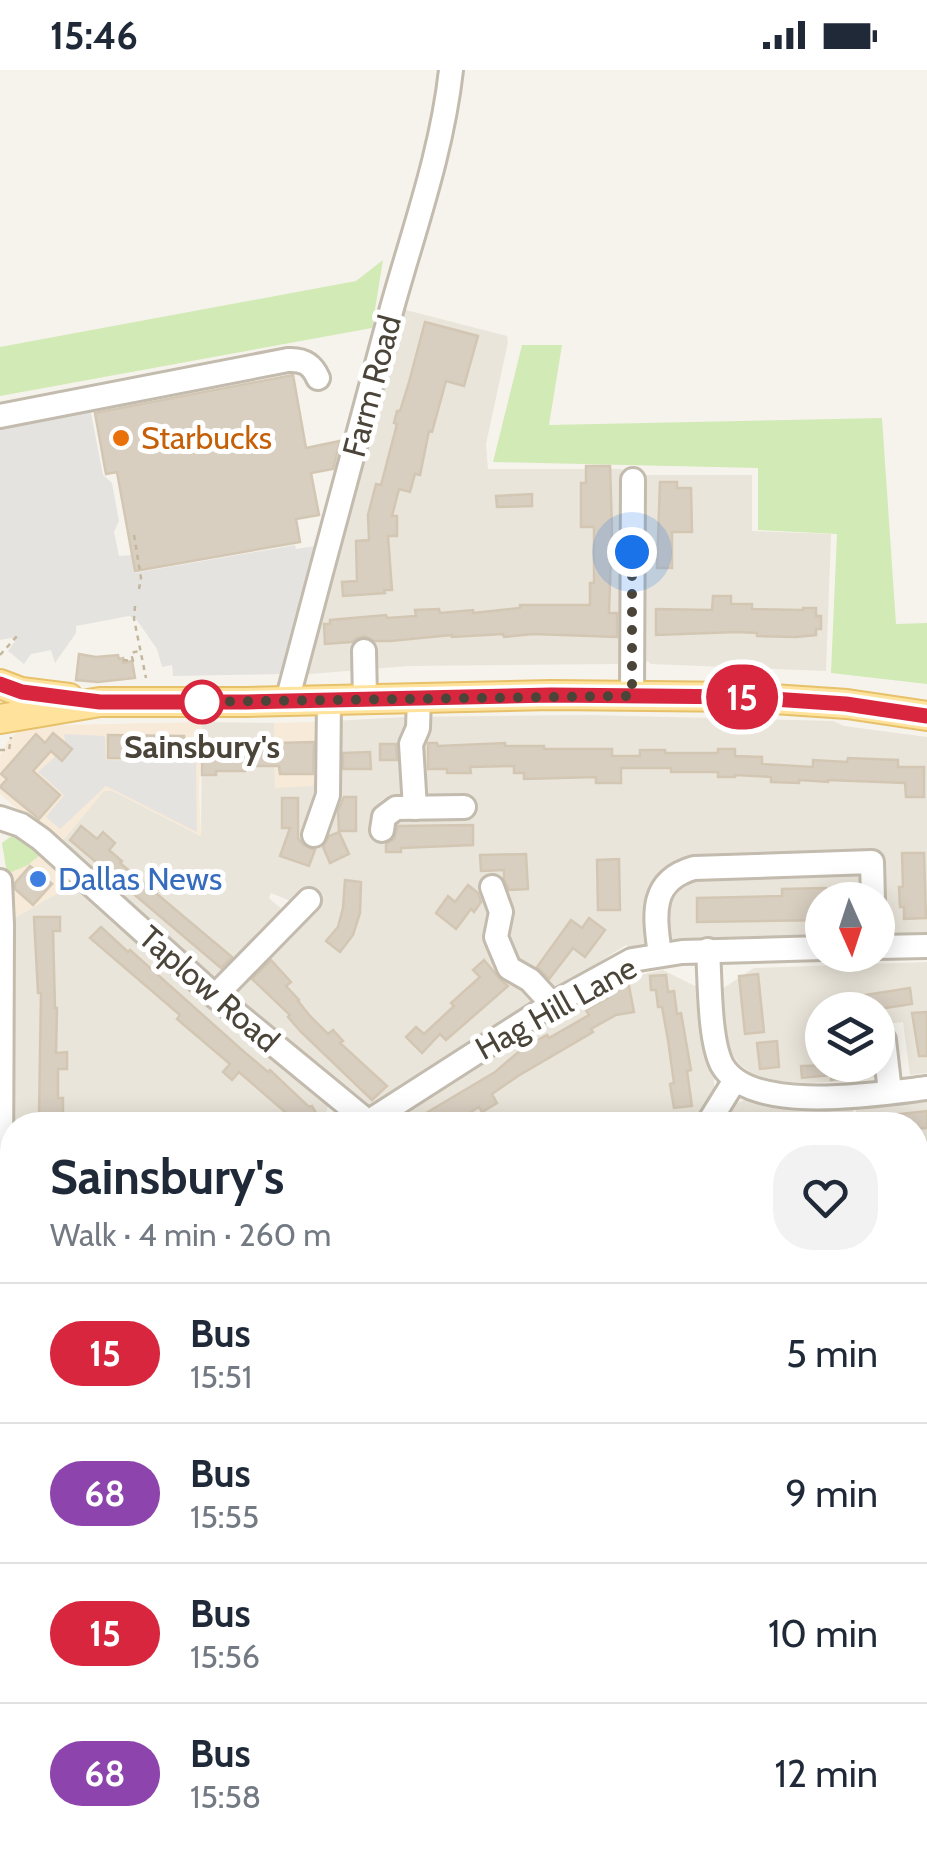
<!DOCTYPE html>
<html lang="en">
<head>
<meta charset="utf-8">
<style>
	:root { --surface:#fff; --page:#f2f2f3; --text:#1f2937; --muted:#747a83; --line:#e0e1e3 }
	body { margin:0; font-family:Cabin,sans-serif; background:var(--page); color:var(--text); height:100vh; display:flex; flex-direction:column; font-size:38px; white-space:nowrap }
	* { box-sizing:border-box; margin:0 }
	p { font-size:32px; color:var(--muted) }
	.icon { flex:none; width:55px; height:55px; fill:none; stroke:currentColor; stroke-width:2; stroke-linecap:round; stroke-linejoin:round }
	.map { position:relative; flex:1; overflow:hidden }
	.sheet { position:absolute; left:0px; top:1042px; width:928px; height:752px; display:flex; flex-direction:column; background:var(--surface); border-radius:40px 40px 0 0; box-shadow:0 5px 25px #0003 }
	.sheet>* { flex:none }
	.badge { padding:0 20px; border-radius:32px; font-size:35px; line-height:65px }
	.needle { width:65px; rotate:177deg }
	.controls { position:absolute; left:805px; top:812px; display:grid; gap:20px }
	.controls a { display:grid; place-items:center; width:90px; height:90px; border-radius:50%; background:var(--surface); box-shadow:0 5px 25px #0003; font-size:50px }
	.you { position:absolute; width:50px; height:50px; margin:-25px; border:8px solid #fff; border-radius:50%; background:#1a73e8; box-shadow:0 0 0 15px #1a73e833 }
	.map>.badge { position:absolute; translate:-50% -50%; box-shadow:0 0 0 5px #fff }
	.round { display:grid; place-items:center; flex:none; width:105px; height:105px; border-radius:40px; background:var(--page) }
	.headline { display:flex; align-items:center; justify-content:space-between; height:170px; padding:0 50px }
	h1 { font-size:48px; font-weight:700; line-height:75px }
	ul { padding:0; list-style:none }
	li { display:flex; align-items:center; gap:30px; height:140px; padding:0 50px; border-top:2px solid var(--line) }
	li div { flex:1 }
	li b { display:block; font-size:38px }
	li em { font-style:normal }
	li .badge { min-width:110px; font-weight:700; text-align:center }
	.status { display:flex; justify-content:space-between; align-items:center; height:70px; padding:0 50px; background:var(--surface); direction:ltr }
	.status svg { height:28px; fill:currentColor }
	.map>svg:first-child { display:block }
	.residential { fill:#eae5da }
	.commercial { fill:#f7ead8 }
	.green { fill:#d2eab5 }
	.parking { fill:#e5e3e0 }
	.building { fill:#d8cfc1; stroke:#d3c7b4; stroke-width:2.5 }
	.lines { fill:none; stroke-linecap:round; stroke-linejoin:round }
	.minor-casing { stroke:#c2bbae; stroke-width:28 }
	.major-casing { stroke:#e6c16a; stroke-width:32 }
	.path { stroke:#c4b79f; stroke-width:2.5; stroke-dasharray:5 5; stroke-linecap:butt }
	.minor { stroke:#fff; stroke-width:22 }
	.major { stroke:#ffe39c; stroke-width:28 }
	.rail-casing { stroke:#9a9a9a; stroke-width:9 }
	.rail { stroke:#fff; stroke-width:5; stroke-dasharray:15; stroke-linecap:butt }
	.line-casing { stroke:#fff; stroke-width:22 }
	.line { stroke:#d7263d; stroke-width:15 }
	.walk { stroke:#4b4439; stroke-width:10; stroke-dasharray:0 18 }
	.food-dot { fill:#e8710a; stroke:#fff; stroke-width:4 }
	.stop-dot { fill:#fff; stroke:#d7263d; stroke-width:5 }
	.shop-dot { fill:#3f7fe0; stroke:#fff; stroke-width:4 }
	.labels { text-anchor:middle; stroke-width:10; stroke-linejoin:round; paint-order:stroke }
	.street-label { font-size:32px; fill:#4b4439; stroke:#fff }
	.food-label { font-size:32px; fill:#c56008; stroke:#fff; text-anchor:start }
	.stop-label { font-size:32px; font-weight:bold; fill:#4b4439; stroke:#fff }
	.shop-label { font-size:32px; fill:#366cbe; stroke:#fff; text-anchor:start }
</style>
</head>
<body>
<div class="status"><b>15:46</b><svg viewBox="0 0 49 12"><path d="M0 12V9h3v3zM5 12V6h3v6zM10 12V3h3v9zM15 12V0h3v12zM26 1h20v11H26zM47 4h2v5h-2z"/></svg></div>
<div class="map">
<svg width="927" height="1793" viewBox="0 0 927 1793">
	<rect width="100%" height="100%" fill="#f6f3ec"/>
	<g class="residential">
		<polygon points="402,239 507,266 508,272 486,374 488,399 622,399 623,405 752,405 752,461 831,464 826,601 651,594 647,591 622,592 619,594 408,596 298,605"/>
		<polygon points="587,645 833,651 844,656 927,667 927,864 878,866 878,830 822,830 822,868 648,875 631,879 626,875 367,1039 226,917 305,837 271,823 269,828 285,842 217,910 59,775 103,721 113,721 201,766 202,652 274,653 275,718 319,662 315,652 405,647"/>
		<polygon points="72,815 329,1033 322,1055 12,1055 12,1211 8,1173 13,977 11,850"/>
		<polygon points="927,892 927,1003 910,1005 903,952 878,955 878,940 822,940 822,995 863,995 865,1010 809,1013 771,1011 757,1007 740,995 727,977 722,919 754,898"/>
		<polygon points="628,899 631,907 663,900 699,918 703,969 706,986 713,997 715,1029 692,1055 387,1055 384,1052"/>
		<polygon points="927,1025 927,1082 915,1084 915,1055 858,1055 855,1033"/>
		<polygon points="750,1027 852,1034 855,1055 716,1055 731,1036"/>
		<polygon points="915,1100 927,1105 927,1194 915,1195"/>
		<polygon points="12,1443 12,1782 63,1783 64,1791 117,1788 117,1783 142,1783 138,1793 0,1793 0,1454 5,1447"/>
		<polygon points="915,1453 927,1462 927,1614 915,1624"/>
		<polygon points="927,1649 927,1773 915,1775 915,1655"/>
		<polygon points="146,1782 336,1782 338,1790 336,1793 142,1793"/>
		<polygon points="649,1783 651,1793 367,1793 362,1783"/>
		<polygon points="658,1783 658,1782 873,1783 813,1793 661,1793"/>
	</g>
	<g class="commercial">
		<polygon points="202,652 199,721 201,766 113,721 104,721 59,775 0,724 0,686 9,670 24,656"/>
		<polygon points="315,652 319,662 319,708 313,713 313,716 275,718 274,653"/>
		<polygon points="40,785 72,815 11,850 7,804 28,795"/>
		<polygon points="927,1286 927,1443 915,1435 915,1293 918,1287"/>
	</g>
	<g class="green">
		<polygon points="383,190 372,258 0,326 0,277 356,211"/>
		<polygon points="522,275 562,275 549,355 882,348 896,554 927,553 927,614 831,603 837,464 758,460 758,398 493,392"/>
		<polygon points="18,766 40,785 28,795 7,804 2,773 10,767"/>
	</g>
	<g class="parking">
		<polygon points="90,338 103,405 112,413 119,451 114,462 119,486 131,485 134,503 295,475 296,479 316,476 289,597 280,604 173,606 172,595 162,597 157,579 136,549 129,546 76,556 76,563 55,593 51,580 31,584 24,594 8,581 15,571 11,568 0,570 0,355"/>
		<polygon points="64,664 105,666 106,690 196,692 197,762 106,716 60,759 46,747 64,725 38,702 66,677"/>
	</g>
	<g class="building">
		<polygon points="425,252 478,266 464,316 446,311 432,362 429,361 420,405 415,404 410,422 399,419 392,446 397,446 397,466 388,466 392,520 384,520 385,523 343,526 342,512 357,511 356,471 369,470 368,445 376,414 381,415 397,354 394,353 397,341 400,341 409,312"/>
		<polygon points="293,305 306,378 340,371 333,399 311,403 319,445 296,449 300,472 135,501 117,402 106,404 95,343"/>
		<polygon points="586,396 610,396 612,457 609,543 617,543 617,567 533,564 504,567 503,564 452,567 452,565 390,571 374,571 365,566 357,568 352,572 325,574 324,554 330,554 330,550 386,545 387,548 416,546 415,540 439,539 440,543 473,540 473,543 520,538 520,535 590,535 590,513 594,513 594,457 581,457 581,413 586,413"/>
		<polygon points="660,412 677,412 677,418 691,418 692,462 672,462 672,498 657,498"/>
		<polygon points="532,424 532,436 497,437 496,426"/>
		<polygon points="713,526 731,526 731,534 752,534 752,539 803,540 803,538 816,538 816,546 821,546 821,559 816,559 816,565 796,567 757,566 757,563 737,562 656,565 656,539 712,540"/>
		<polygon points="79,584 96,587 118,585 119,589 123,588 123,593 132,591 135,608 98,612 76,610"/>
		<polygon points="53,663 72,679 62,691 51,681 33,701 60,725 39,749 0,717 7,709 1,704 36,664 45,673"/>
		<polygon points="108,665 184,666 184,675 314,672 313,704 280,704 279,696 245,696 245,701 216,701 216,705 202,705 202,689 108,688"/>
		<polygon points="428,673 437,673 438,676 505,673 505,676 544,676 544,679 612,679 612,686 640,686 640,680 665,680 665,683 718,683 718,679 735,679 735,686 762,687 762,694 813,697 813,690 847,692 848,688 898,690 898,697 924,697 924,727 906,727 905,713 828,710 828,712 799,710 799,713 771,712 771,707 735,705 735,707 718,707 718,702 671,702 671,698 621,698 621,713 596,713 596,707 524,709 524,703 514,703 514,696 470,697 471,703 447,703 447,699 428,699"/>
		<polygon points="380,674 396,674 397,690 380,690"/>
		<polygon points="370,682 371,699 343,699 343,683"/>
		<polygon points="344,727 356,727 356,761 339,761 338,741"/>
		<polygon points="282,728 298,728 298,768 303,775 315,780 309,796 280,786 290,758 282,758"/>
		<polygon points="473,755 473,775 401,778 401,782 386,782 386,774 394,769 398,756"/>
		<polygon points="81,756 97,769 103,762 115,773 109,780 122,791 120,793 232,887 221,898 70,770"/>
		<polygon points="339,762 349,784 330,793 323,777 329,766"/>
		<polygon points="902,783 924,783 926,848 904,849 904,837 900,837 899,817 903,817"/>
		<polygon points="526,784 528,819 509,820 504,809 504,800 481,801 480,785"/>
		<polygon points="619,789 620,840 598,840 597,790"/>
		<polygon points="30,796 52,814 33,835 15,819 15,813"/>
		<polygon points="345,810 361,812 360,843 353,865 340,882 326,871 338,857 343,838"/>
		<polygon points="468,815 478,823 481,832 474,842 471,839 456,859 436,843 448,826 455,832"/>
		<polygon points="826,818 827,830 822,830 822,850 697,852 697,828 782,826 782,819"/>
		<polygon points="34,847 60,847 60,861 53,861 54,899 55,938 57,938 56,983 67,982 67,999 58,999 58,1028 63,1028 63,1046 39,1046 41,923 38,923"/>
		<polygon points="589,848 605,860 585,887 573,878 549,909 537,897 571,850 582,858"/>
		<polygon points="101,857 128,882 130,880 242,980 268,1002 270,1000 309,1037 312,1036 323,1055 300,1055 239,1002 232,1010 223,1002 230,994 177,949 180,945 90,868"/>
		<polygon points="271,890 291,912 286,916 299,930 298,931 310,946 328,964 333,960 343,971 340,973 387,1016 372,1030 301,962 288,947 290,945 252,909"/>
		<polygon points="484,890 501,910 508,916 446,970 440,964 422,983 406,967 416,957 424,964 454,936 451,933 480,907 473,900"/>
		<polygon points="758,904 764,962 745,964 739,906"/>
		<polygon points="666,905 668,922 674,921 677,944 681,943 691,1000 687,1001 692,1036 674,1038 670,1014 674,1013 668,970 662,937 658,937 656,920 651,920 650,906"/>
		<polygon points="629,916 634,942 616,945 591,959 593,962 518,1006 492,1024 497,1033 482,1042 479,1037 450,1055 406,1055 495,1002 522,979 547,965 549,968 589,945 586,940 611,926 610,920"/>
		<polygon points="910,918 912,934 872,940 848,940 846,928"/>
		<polygon points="927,942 927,986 919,986 912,943"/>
		<polygon points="777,971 779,997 760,999 757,973"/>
		<polygon points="847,995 850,995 852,1007 831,1010 831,1005 802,1008 801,996"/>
		<polygon points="927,1041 927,1058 915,1059 915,1055 874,1055 873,1047"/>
		<polygon points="915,1317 927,1322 927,1384 915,1390"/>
		<polygon points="0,1480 12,1483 12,1596 9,1623 12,1624 12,1663 0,1661"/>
		<polygon points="920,1556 927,1561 927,1590 915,1582 915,1562"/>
		<polygon points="927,1669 927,1688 915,1690 915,1671"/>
	</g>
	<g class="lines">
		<defs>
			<g id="minor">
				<path d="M0 346 288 290C303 289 312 294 318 308"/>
				<polyline points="364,581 365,629"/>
				<polyline points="632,626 633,410"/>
				<path d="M287 631C322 500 356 368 392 238 414 159 442 82 451 0"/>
				<polyline points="415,738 411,674 418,658 419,627"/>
				<polyline points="0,748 21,755 41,769 215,926 372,1055"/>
				<polyline points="382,760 384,747 396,738 464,737"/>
				<polyline points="314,765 328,725 329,630"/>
				<polyline points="0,811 2,855 0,1375"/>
				<polyline points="492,817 501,842 496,867 509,898 530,910 552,934"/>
				<polyline points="878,877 927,876"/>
				<path d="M708 880C710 910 709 970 722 995 750 1045 878 1024 927 1018"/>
				<path d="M660 885C655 847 648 811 694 798L872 792 873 830"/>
				<polyline points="215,926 309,830"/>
				<polyline points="884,970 890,1022"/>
				<polyline points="368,1052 552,934 632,890 682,882 822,878"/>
				<polyline points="707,1055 735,1010"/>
				<polyline points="915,1097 927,1096"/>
				<polyline points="915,1418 927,1399"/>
				<polyline points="0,1430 12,1431"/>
				<polyline points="915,1452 927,1461"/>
				<polyline points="915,1644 927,1637"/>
				<polyline points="233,1782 234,1793"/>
				<polyline points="309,1782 311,1793"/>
				<polyline points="346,1782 352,1793"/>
				<polyline points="37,1787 103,1783"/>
				<polyline points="907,1793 927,1790"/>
			</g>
			<g id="major">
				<polyline points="0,614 21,622 69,628"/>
				<polyline points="0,649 100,632 246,632 551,625 745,627 847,634 927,646"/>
			</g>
		</defs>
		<use href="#minor" class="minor-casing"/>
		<use href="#major" class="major-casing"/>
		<g class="path">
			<polyline points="134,465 141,508 139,519"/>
			<polyline points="135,536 134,549 146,608"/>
			<polyline points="0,585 18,565"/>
			<polyline points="123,590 133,591 131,583 139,581"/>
			<polyline points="0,680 9,680 11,667"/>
			<polyline points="0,1466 8,1450"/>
			<polyline points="653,1782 656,1793"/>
		</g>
		<use href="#minor" class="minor"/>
		<use href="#major" class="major"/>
		<defs>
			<g id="rail">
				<polyline points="915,1241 927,1240"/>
				<polyline points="915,1258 927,1256"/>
				<polyline points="0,1338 12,1336"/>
				<polyline points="0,1354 12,1354"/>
			</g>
		</defs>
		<use href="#rail" class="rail-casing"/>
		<use href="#rail" class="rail"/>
	</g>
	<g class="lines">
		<defs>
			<polyline id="line" points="0,614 22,622 100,632 246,632 551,625 745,627 846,634 927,646"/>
		</defs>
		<use href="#line" class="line-casing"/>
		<use href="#line" class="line"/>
		<polyline class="walk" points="202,632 198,632 632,626 632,482"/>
	</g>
	<circle class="food-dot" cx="121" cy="368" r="10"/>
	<circle class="stop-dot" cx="202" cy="632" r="20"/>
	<circle class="shop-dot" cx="38" cy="809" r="10"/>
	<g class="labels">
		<g class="street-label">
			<text transform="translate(372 316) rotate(-75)" y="11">Farm Road</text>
			<text transform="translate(209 919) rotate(41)" y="11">Taplow Road</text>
			<text transform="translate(556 938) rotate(-29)" y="11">Hag Hill Lane</text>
		</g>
		<g class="food-label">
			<text x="141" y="379">Starbucks</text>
		</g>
		<g class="stop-label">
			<text x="202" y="688">Sainsbury's</text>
		</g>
		<g class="shop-label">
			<text x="58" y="820">Dallas News</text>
		</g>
	</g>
</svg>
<div class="controls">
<a><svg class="needle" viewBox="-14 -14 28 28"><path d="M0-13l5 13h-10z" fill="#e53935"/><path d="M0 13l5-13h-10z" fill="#747a83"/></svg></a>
<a><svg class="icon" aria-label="layers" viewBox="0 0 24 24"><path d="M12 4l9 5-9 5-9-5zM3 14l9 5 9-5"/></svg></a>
</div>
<div class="you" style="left:632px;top:482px"></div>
<b class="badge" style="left:742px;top:627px;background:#d7263d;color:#fff">15</b>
<section class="sheet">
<div class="headline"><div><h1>Sainsbury's</h1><p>Walk · 4 min · 260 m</p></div><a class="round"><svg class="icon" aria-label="heart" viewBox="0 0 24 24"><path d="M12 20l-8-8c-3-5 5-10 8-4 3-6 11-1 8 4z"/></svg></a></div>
<ul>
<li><span class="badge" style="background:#d7263d;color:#fff">15</span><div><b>Bus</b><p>15:51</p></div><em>5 min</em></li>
<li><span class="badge" style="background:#8e44ad;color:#fff">68</span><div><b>Bus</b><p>15:55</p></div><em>9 min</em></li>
<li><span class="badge" style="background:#d7263d;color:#fff">15</span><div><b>Bus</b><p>15:56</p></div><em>10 min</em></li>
<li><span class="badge" style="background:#8e44ad;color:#fff">68</span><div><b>Bus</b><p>15:58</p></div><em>12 min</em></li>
</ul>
</section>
</div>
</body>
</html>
